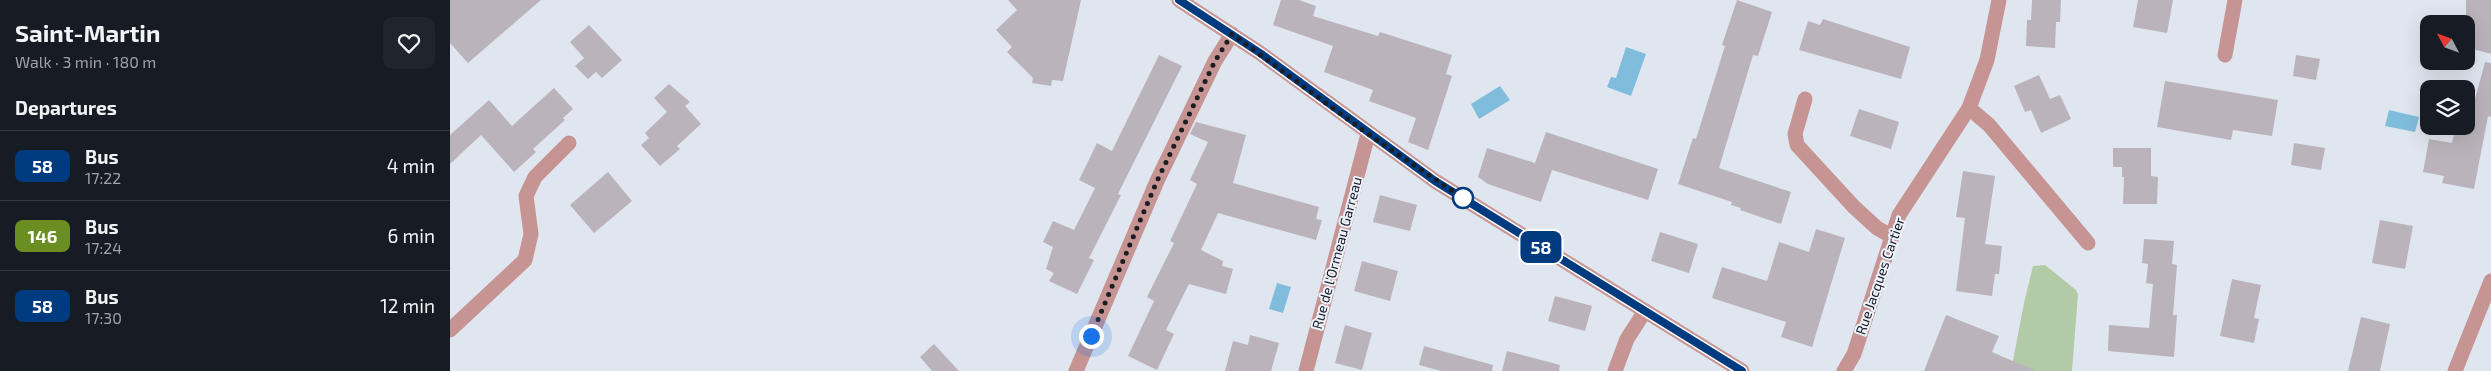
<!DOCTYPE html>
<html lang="en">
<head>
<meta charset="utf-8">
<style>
	:root { --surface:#171b24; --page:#20242c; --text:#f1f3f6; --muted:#9ea1a6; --line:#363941 }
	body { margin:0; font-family:"Exo 2",sans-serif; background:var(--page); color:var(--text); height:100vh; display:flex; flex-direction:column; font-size:19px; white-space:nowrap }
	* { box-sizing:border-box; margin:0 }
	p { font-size:16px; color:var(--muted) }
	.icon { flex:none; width:28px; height:28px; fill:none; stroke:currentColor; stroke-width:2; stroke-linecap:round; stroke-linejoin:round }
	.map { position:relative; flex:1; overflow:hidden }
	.side { display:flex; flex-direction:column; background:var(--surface); width:450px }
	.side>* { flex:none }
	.badge { padding:0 10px; border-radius:8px; font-size:18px; line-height:32px }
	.needle { width:32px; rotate:311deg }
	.controls { position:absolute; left:1970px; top:15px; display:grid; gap:10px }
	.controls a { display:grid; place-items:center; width:55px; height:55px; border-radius:10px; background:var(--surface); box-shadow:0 5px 20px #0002; font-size:25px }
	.you { position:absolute; width:25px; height:25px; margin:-12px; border:4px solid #fff; border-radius:50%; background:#1a73e8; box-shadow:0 0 0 8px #1a73e833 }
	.map>.badge { position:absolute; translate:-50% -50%; box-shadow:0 0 0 2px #fff }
	h2 { padding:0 15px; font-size:19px; line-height:45px }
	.round { display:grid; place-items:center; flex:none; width:52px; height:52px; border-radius:10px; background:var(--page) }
	.headline { display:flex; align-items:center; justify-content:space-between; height:85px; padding:0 15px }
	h1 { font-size:24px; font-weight:700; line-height:38px }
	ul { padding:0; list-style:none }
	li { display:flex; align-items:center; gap:15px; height:70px; padding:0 15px; border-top:1px solid var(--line) }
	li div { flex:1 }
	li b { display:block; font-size:19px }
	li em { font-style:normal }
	li .badge { min-width:55px; font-weight:700; text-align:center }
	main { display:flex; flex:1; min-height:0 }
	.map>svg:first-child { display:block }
	.green { fill:#b3caa6 }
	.water { fill:#80bddc }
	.building { fill:#bab3bb }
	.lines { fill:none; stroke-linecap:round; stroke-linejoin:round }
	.minor { stroke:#c79494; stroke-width:15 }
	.tertiary { stroke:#c79494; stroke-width:15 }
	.line-casing { stroke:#fff; stroke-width:11 }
	.line { stroke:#003b80; stroke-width:8 }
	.walk { stroke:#1b1d21; stroke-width:5; stroke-dasharray:0 9 }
	.stop-dot { fill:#fff; stroke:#003b80; stroke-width:2.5 }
	.labels { text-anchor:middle; stroke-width:4; stroke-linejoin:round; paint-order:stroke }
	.street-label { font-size:14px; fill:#1b1d21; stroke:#edf3fd }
</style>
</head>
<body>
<main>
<section class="side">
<div class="headline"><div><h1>Saint-Martin</h1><p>Walk · 3 min · 180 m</p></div><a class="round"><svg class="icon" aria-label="heart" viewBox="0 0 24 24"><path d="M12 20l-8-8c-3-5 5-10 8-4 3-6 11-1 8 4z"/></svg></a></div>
<h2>Departures</h2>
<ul>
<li><span class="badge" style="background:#003b80;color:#fff">58</span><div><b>Bus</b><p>17:22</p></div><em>4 min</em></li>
<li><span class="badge" style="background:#6b8e23;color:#fff">146</span><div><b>Bus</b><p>17:24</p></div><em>6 min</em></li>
<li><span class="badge" style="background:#003b80;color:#fff">58</span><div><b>Bus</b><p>17:30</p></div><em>12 min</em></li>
</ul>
</section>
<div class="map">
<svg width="2041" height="371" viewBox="0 0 2041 371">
	<rect width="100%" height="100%" fill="#e0e6ef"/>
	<polygon class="green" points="1595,265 1626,290 1628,294 1622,371 1561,371 1574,303 1583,266"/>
	<g class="water">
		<polygon points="1176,47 1196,54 1181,96 1157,87 1161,77 1166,78"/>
		<polygon points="1050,86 1060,100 1029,119 1021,104"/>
		<polygon points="1939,110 1969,117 1965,132 1935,126"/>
		<polygon points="827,283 841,287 833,313 819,309"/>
	</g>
	<g class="building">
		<polygon points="0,0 91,0 18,63 0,43"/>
		<polygon points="558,0 631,0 613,81 602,80 601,86 582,83 583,78 557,52 562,47 546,30 567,10"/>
		<polygon points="831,0 849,0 866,6 863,16 928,36 930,32 1002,55 996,74 1002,76 978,150 958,142 966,118 919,101 923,90 874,72 883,46 823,25"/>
		<polygon points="1287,0 1322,12 1308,56 1303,55 1269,168 1341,192 1331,224 1290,210 1291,208 1281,205 1282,202 1228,184 1243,138 1246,139 1275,46 1272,45"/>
		<polygon points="1582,0 1611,0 1610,22 1606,22 1605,48 1576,46 1577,20 1581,20"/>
		<polygon points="1688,0 1723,0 1717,33 1683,27"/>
		<polygon points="2016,0 2041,0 2041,54 2016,47"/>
		<polygon points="1373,19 1460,47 1451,79 1349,50 1358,21 1370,25"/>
		<polygon points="139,25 172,60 152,78 146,72 138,79 125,66 134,58 120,42"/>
		<polygon points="709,55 732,66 668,194 671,195 639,258 644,260 627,294 599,281 604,273 596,269 603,247 593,242 603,221 624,230 645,188 629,180 647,143 662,151"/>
		<polygon points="1846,55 1870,59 1866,80 1843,76"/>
		<polygon points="2035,62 2041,63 2041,117 2038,116 2024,189 1992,183 1994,176 1973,172 1979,139 2002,143 2006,126 2016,126 2016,113 2021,114"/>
		<polygon points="1589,75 1600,99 1610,95 1621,119 1591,133 1581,110 1575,112 1564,86"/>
		<polygon points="1715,81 1828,100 1822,136 1783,130 1781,140 1707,127"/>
		<polygon points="219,84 240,102 235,106 251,124 227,146 230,149 210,166 191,145 199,138 195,133 217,112 204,98"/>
		<polygon points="104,88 123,109 113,118 115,120 83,149 86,152 64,172 31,135 0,164 0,135 39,100 62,126"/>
		<polygon points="1409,109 1449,122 1441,149 1400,136"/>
		<polygon points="746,122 796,135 783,183 869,207 866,219 872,220 866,240 768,213 751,250 773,261 772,266 783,269 776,294 739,284 716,330 724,334 707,370 678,356 704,301 697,297 724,243 720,241 747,184 740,180 758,142 740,134"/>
		<polygon points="1096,132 1208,169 1198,200 1102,170 1091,202 1038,184 1028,177 1037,148 1085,163"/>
		<polygon points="1844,143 1875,148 1871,170 1841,165"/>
		<polygon points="1663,148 1701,148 1701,176 1708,177 1707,204 1673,204 1674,177 1672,177 1672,167 1663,167"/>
		<polygon points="1513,171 1545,176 1535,244 1552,246 1549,274 1545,274 1542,296 1506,291 1515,218 1506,217"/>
		<polygon points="158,172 182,201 144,233 120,205"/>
		<polygon points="930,195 967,205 960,231 923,222"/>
		<polygon points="1930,220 1963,226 1955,269 1922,263"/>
		<polygon points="1366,229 1395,238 1362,347 1331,337 1336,322 1262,298 1272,267 1317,281 1329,242 1359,252"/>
		<polygon points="1210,232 1248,244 1239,273 1201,261"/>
		<polygon points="1694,239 1724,241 1722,264 1727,265 1723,315 1727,315 1724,357 1658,351 1659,325 1699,328 1703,284 1696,283 1698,264 1692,263"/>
		<polygon points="912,261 948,271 940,301 904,291"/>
		<polygon points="1782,279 1811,285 1804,318 1809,319 1804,343 1770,336"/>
		<polygon points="1105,296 1142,306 1135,331 1098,321"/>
		<polygon points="1496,315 1549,336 1542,352 1586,371 1474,371"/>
		<polygon points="1911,317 1940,324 1930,371 1898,371"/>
		<polygon points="895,325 922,333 912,370 885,363"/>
		<polygon points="800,335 829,343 821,371 775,371 783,341 798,345"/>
		<polygon points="484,344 494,355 509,371 482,371 470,357"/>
		<polygon points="974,346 1043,365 1042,371 991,371 969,365"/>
		<polygon points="1057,351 1110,365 1109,371 1052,371"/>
	</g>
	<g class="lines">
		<g class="minor">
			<polyline points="1775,55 1785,0"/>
			<polyline points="1355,99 1345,134 1347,145 1404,207 1427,228 1441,236"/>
			<polyline points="1519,108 1539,125 1638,243"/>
			<polyline points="0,330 75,260 81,234 76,196 85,177 119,143"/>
			<polyline points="626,371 707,181 765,61 782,34"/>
			<polyline points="856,371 918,134"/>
			<polyline points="1165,371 1177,339 1195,311"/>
			<polyline points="1394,371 1404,354 1449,215 1519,108 1537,60 1549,0"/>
			<polyline points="2005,371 2041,281"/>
		</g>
		<polyline class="tertiary" points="729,0 810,53 985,181 1292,371"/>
	</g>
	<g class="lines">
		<defs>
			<polyline id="line" points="729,0 810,53 985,181 1292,371"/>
		</defs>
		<use href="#line" class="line-casing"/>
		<use href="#line" class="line"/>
		<polyline class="walk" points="641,336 707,181 765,61 782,34 918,134 1013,198"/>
	</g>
	<circle class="stop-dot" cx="1013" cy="198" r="10"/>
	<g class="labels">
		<g class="street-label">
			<text transform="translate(887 253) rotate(-75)" y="5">Rue de l'Ormeau Garreau</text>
			<text transform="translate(1430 276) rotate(-71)" y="5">Rue Jacques Cartier</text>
		</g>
	</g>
</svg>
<div class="controls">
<a><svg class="needle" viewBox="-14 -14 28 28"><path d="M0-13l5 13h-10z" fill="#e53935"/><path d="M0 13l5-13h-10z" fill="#9ea1a6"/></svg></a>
<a><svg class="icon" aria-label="layers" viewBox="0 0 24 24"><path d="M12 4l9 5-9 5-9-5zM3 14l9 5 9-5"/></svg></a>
</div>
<div class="you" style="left:641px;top:336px"></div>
<b class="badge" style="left:1091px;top:247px;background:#003b80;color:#fff">58</b>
</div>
</main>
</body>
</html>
